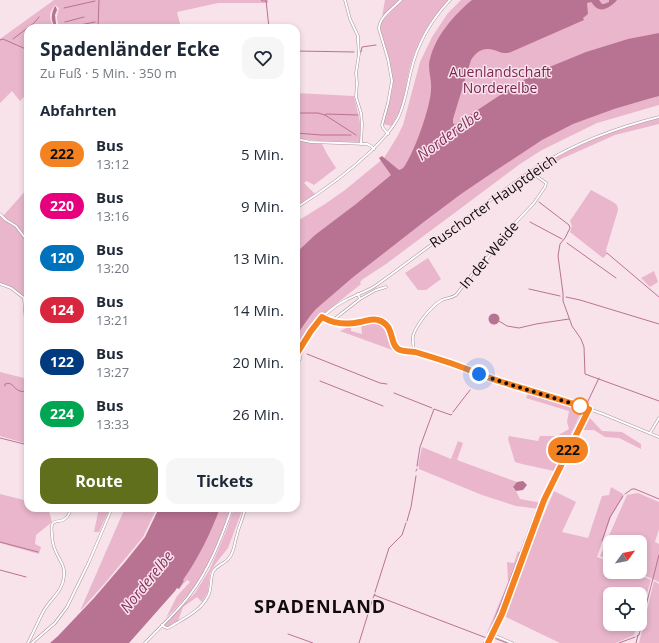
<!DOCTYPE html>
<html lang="de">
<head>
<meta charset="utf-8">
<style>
	:root { --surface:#fff; --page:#f6f6f7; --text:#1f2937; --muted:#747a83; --accent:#606f1b }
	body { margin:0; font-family:"Open Sans",sans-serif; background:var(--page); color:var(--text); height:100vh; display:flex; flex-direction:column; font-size:15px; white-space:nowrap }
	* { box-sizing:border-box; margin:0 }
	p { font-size:13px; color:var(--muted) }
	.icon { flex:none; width:22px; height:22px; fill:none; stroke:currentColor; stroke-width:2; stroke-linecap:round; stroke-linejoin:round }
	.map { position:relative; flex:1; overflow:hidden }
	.side { position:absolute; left:24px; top:24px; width:276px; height:488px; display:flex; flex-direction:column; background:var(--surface); border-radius:12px; box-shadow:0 2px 6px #0003 }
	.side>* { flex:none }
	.badge { padding:0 8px; border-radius:13px; font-size:14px; line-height:26px }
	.needle { width:26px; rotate:58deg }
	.controls { position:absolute; left:603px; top:535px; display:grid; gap:8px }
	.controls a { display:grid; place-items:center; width:44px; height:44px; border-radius:8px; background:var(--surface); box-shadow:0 2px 6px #0003; font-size:20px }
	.you { position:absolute; width:20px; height:20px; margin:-10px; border:3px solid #fff; border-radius:50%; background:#1a73e8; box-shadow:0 0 0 6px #1a73e833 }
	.map>.badge { position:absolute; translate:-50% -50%; box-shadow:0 0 0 2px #fff }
	h2 { padding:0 16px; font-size:15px; line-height:36px }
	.round { display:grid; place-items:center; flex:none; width:42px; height:42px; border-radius:12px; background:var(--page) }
	.head { display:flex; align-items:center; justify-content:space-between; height:68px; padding:0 16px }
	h1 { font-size:19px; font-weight:700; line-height:30px }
	.button { display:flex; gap:8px; margin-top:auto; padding:8px 16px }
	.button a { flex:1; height:46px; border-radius:12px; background:var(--accent); color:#fff; font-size:16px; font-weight:700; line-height:46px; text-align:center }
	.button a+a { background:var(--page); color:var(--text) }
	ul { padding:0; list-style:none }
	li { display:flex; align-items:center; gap:12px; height:52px; padding:0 16px }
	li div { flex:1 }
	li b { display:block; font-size:15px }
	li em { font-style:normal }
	li .badge { min-width:44px; font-weight:700; text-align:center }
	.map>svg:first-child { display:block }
	.green { fill:#e9b6cb }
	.water { fill:#b97392 }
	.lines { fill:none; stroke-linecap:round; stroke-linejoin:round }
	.stream { stroke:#b97392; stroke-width:1 }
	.minor-casing { stroke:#a7949c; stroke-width:3 }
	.minor { stroke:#fff; stroke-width:2 }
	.line-casing { stroke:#fff; stroke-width:9 }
	.line { stroke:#f58220; stroke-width:6 }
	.walk { stroke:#110b0d; stroke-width:4; stroke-dasharray:0 7.2 }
	.stop-dot { fill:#fff; stroke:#f58220; stroke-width:2 }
	.labels { text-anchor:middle; stroke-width:3; stroke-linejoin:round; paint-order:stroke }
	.park-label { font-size:14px; fill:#7b2653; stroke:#f8e3eb }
	.street-label { font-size:14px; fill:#110b0d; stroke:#f8e3eb }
	.water-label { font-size:15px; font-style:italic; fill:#87315d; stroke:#f8e3eb }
	.district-label { font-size:18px; font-weight:bold; letter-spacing:1px; fill:#110b0d; stroke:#f8e3eb }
</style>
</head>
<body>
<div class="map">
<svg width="659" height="643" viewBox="0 0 659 643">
	<rect width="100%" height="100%" fill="#f8e3eb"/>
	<g class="green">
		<path d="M54 0H268V3H218L177 12 181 28H61C55 20 57 16 59 8L55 5C48 14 49 18 54 28L51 27 50 28H28V44L24 47 28 49V93L20 101 12 91 0 103V39Z"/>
		<polygon points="385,0 399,0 382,17"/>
		<path d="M402 0H448C430 20 417 41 410 67 405 87 404 109 391 126L383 124 393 85 389 59 380 28 381 22Z"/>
		<polygon points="461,0 659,0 659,105 597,123 542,150 520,164 386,264 363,279 360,282 361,284 321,316 310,330 296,351 296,336 307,320 296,325 296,222 325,204 345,190 384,158 397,137 403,125 420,62 432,37 448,13"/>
		<polygon points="296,93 354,96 360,122 360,142 319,141 296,138"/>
		<polygon points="659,118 659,124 615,135 561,159 538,174 545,164 572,149 604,135 633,125"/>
		<polygon points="296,140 311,143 322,144 327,154 336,168 314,185 307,181 304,183 315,194 296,206"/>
		<polygon points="28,188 28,228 23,233 15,224 3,216"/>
		<polygon points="591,190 613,202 617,205 618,210 606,250 607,254 603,258 570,232 572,226 570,221"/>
		<path d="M0 216 3 219 15 227 28 243V296C20 298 16 290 10 287 7 285 3 284 0 283Z"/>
		<polygon points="428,258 441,279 426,290 418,290 405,273"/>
		<polygon points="654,271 658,282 650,287 641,278"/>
		<polygon points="373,320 380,323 388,331 390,343 398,352 340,331 351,326 351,331 362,334 361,323"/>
		<polygon points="0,372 28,379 28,444 0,436"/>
		<polygon points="529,392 552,398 583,408 554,471 522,464 515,462 508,439 509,436 538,441 540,436 557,436 569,429 567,422 569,411 526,398"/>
		<polygon points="585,409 587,410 557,470 556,469"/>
		<polygon points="588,416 602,431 622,432 641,444 641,449 619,438 605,437 594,430 582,430"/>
		<polygon points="458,441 463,443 457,460 517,482 513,488 516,491 520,499 542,503 540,509 516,506 482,495 419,469 419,467 418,466 422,447 451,459"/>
		<polygon points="611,487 623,494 623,497 611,517 597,557 610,562 610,572 633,572 651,580 640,617 640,594 610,594 610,624 638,624 634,635 616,643 560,643 504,616 526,557 554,491 576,502 562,532 588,538 602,496 609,495"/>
		<polygon points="638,493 659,502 659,529 655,542 659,544 659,582 637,572 640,572 640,542 610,542 610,560 600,556 627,495"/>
		<polygon points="0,494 28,501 28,508 48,508 52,522 36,535 35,544 41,547 39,554 0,543"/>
		<polygon points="99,508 110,508 99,532 94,532"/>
		<polygon points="125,508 157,508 143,537 105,583 80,611"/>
		<path d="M220 508H230C220 540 208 573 185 598 179 605 172 612 166 618L177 596 190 582 187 580 179 589 184 582 183 580C198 559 211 533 220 508Z"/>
		<polygon points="234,508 243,508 228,548 216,563 210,573 208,592 202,602 197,597 183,607 178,621 165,628 163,626 195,593 210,569 226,531"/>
		<polygon points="518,551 523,554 492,634 487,633 508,582 507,562 514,563"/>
		<polygon points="654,581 659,584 659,643 639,643"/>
	</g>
	<g class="water">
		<path d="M472 0H599L602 4H604L609 2V0H617C613 5 605 11 599 9 595 8 593 4 591 2L587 3 588 14 583 18 584 20 511 52C509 53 506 53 504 53 501 53 498 51 494 50 483 47 477 51 471 60L453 119V123L455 125 520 82 547 68 586 52 628 39 659 33V96L648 99 614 109 573 124 542 140 492 173 461 194 425 221 352 278 316 309 310 316 296 336V253L315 235 356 204 391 175 379 158 382 156 399 170C401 169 402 169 404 167 414 153 431 106 431 89 432 79 427 68 430 59 436 35 454 15 472 0Z"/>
		<path d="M55 6 56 7 57 10 55 15 56 24 60 28H56C50 21 51 14 55 6Z"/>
		<circle cx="494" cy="319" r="5.5"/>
		<polygon points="523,481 527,485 523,490 516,491 513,487 517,482"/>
		<path d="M159 508H220C211 533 198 559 183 580L184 581 179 589 177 588 175 591 129 643H50L58 636 94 598 125 562 145 537Z"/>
	</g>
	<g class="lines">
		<g class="stream">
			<polyline points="261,0 262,1 266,1"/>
			<polyline points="266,0 269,28"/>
			<polyline points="64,8 95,1"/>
			<polyline points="65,22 84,17"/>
			<polyline points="70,27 95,22"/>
			<polyline points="98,28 99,0"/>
			<polyline points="13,39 34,23 39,17"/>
			<polyline points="0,40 3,39 28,50"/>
			<polyline points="296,51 354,52"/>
			<polyline points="360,52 361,52 362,47 376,45"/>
			<polyline points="296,113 318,113 325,115 356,135"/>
			<polyline points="325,115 326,114 358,115"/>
			<polyline points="296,133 321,135 351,135"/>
			<polyline points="539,202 569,225 570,228 565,238 560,244 558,256 563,293 563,301 572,326 581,339 584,347 585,374 659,401"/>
			<polyline points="530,222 562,239"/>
			<polyline points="567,243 616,278"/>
			<polyline points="607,253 659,297"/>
			<polyline points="529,289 560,296"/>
			<polyline points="566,297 580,300 659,324"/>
			<polyline points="499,321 507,326 519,328 536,324 569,319"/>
			<polyline points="307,354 380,383 387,384"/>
			<polyline points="320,381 383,406"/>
			<path d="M5 386V384C13 381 13 389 20 391 22 392 25 391 28 391"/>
			<polyline points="394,393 432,408"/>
			<polyline points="453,412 470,390"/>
			<polyline points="0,438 28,445"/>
			<polyline points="417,466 420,447 434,409 451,415 452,414"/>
			<polyline points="416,471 417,469"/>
			<polyline points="625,494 632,489 635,489 659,499"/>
			<polyline points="407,521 411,507 416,476"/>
			<polyline points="602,541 610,517 623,496"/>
			<polyline points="0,542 38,552"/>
			<polyline points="0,570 26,577"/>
			<polyline points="375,592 389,548 402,535 406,523"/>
			<polyline points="374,595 484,637 489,638"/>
			<polyline points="373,598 375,594"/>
			<polyline points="642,621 659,555"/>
			<polyline points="489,633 501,603 537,508 599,378"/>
			<polyline points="288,634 313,643"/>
			<polyline points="637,636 639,635 641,627"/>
			<polyline points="494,638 507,643"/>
			<polyline points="359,643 372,601"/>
			<polyline points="483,643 485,641"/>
			<polyline points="619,643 635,637"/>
			<polyline points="636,643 638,635"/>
		</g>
		<defs>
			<g id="minor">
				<polyline points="345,0 350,19 358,36 358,41 359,54 356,73 357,83 356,97 361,113 362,124 361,144"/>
				<path d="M388 134 383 128 382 125 388 103 392 81 388 59 379 29C379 17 393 8 401 0"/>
				<polyline points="296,139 311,142 367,144 371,146 374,149"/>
				<polyline points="535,175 544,164"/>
				<path d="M296 208C323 191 348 173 371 151 381 141 391 131 398 118 405 104 407 87 411 71 417 45 431 20 450 0"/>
				<polyline points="0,214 6,220 16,226 28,242"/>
				<polyline points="0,284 11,288 24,298"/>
				<polyline points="24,298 26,324 28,329"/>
				<polyline points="360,299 376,290 386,287"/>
				<polyline points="323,317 332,321 345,324 354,324 370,319 378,320 387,325 390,330 394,345 399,350 414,352 436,358 502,382 567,401 603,414 659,437"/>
				<polyline points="332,321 360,299 358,294"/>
				<path d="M414 352C414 347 412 341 413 336 416 325 431 306 442 300 447 298 452 298 456 295L473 273 487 259 503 236 534 203 545 187 546 183 535 175 523 178"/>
				<path d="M296 355C310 331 321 313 346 300 357 294 369 291 378 284 417 256 454 227 492 199 509 187 526 173 544 163 580 141 619 127 659 117"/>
				<polyline points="296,365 300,359 302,345"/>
				<polyline points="650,433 659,418"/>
				<path d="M162 625C163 626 165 628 167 628 169 628 173 625 175 624 187 617 202 609 208 596 212 589 210 579 213 572 216 565 225 564 229 558 235 551 234 543 237 535 239 525 244 517 245 508"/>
				<polyline points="493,635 512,643"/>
				<path d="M28 643C33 633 38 622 43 612 50 599 63 592 64 576 65 568 62 564 59 558 55 551 52 543 52 535 52 532 51 528 52 525 54 520 59 522 63 520 67 518 70 513 71 508"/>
				<polyline points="32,643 55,623 67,607 89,562 112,508"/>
				<path d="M145 643C159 628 176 613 189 596 209 570 221 539 232 508"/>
				<polyline points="488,643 502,614 544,500 589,409"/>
			</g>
		</defs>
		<use href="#minor" class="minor-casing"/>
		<use href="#minor" class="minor"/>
	</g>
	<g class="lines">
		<defs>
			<path id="line" d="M296 355 311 331 322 317C334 324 347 325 360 322 366 321 372 318 378 320 396 325 388 345 400 350 405 352 410 351 415 352 425 355 435 358 444 361 464 367 482 376 502 382 531 391 560 399 589 409L544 500 502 614 488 643"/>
		</defs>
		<use href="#line" class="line-casing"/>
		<use href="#line" class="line"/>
		<polyline class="walk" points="479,374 502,382 580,406"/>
	</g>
	<circle class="stop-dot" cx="580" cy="406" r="8"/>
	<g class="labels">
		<g class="park-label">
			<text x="500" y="77">Auenlandschaft<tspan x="500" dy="16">Norderelbe</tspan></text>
		</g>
		<g class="street-label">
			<text transform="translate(493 201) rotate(-35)" y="5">Ruschorter Hauptdeich</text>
			<text transform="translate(489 255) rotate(-50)" y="5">In der Weide</text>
		</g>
		<g class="water-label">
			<text transform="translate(449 135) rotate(-36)" y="5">Norderelbe</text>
			<text transform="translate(147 582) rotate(-51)" y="5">Norderelbe</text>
		</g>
		<g class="district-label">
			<text x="320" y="613">SPADENLAND</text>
		</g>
	</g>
</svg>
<div class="controls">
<a><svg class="needle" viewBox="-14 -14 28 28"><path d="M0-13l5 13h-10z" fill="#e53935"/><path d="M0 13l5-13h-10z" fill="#747a83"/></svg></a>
<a><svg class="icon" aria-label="locate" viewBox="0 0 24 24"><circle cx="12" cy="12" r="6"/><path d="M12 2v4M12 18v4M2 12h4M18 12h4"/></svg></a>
</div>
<div class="you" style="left:479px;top:374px"></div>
<b class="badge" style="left:568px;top:450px;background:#f58220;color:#111">222</b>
<section class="side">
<div class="head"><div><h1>Spadenländer Ecke</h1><p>Zu Fuß · 5 Min. · 350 m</p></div><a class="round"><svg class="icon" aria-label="heart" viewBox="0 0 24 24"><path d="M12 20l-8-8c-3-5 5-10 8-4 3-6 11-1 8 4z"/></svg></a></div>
<h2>Abfahrten</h2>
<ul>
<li><span class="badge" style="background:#f58220;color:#111">222</span><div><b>Bus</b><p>13:12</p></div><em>5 Min.</em></li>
<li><span class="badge" style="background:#e6007e;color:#fff">220</span><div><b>Bus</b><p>13:16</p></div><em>9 Min.</em></li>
<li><span class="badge" style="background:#0072bc;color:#fff">120</span><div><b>Bus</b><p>13:20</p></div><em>13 Min.</em></li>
<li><span class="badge" style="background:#d7263d;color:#fff">124</span><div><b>Bus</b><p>13:21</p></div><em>14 Min.</em></li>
<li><span class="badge" style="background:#003b80;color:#fff">122</span><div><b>Bus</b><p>13:27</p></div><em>20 Min.</em></li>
<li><span class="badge" style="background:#00a651;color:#fff">224</span><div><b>Bus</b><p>13:33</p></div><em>26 Min.</em></li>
</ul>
<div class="button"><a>Route</a><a>Tickets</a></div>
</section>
</div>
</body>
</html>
